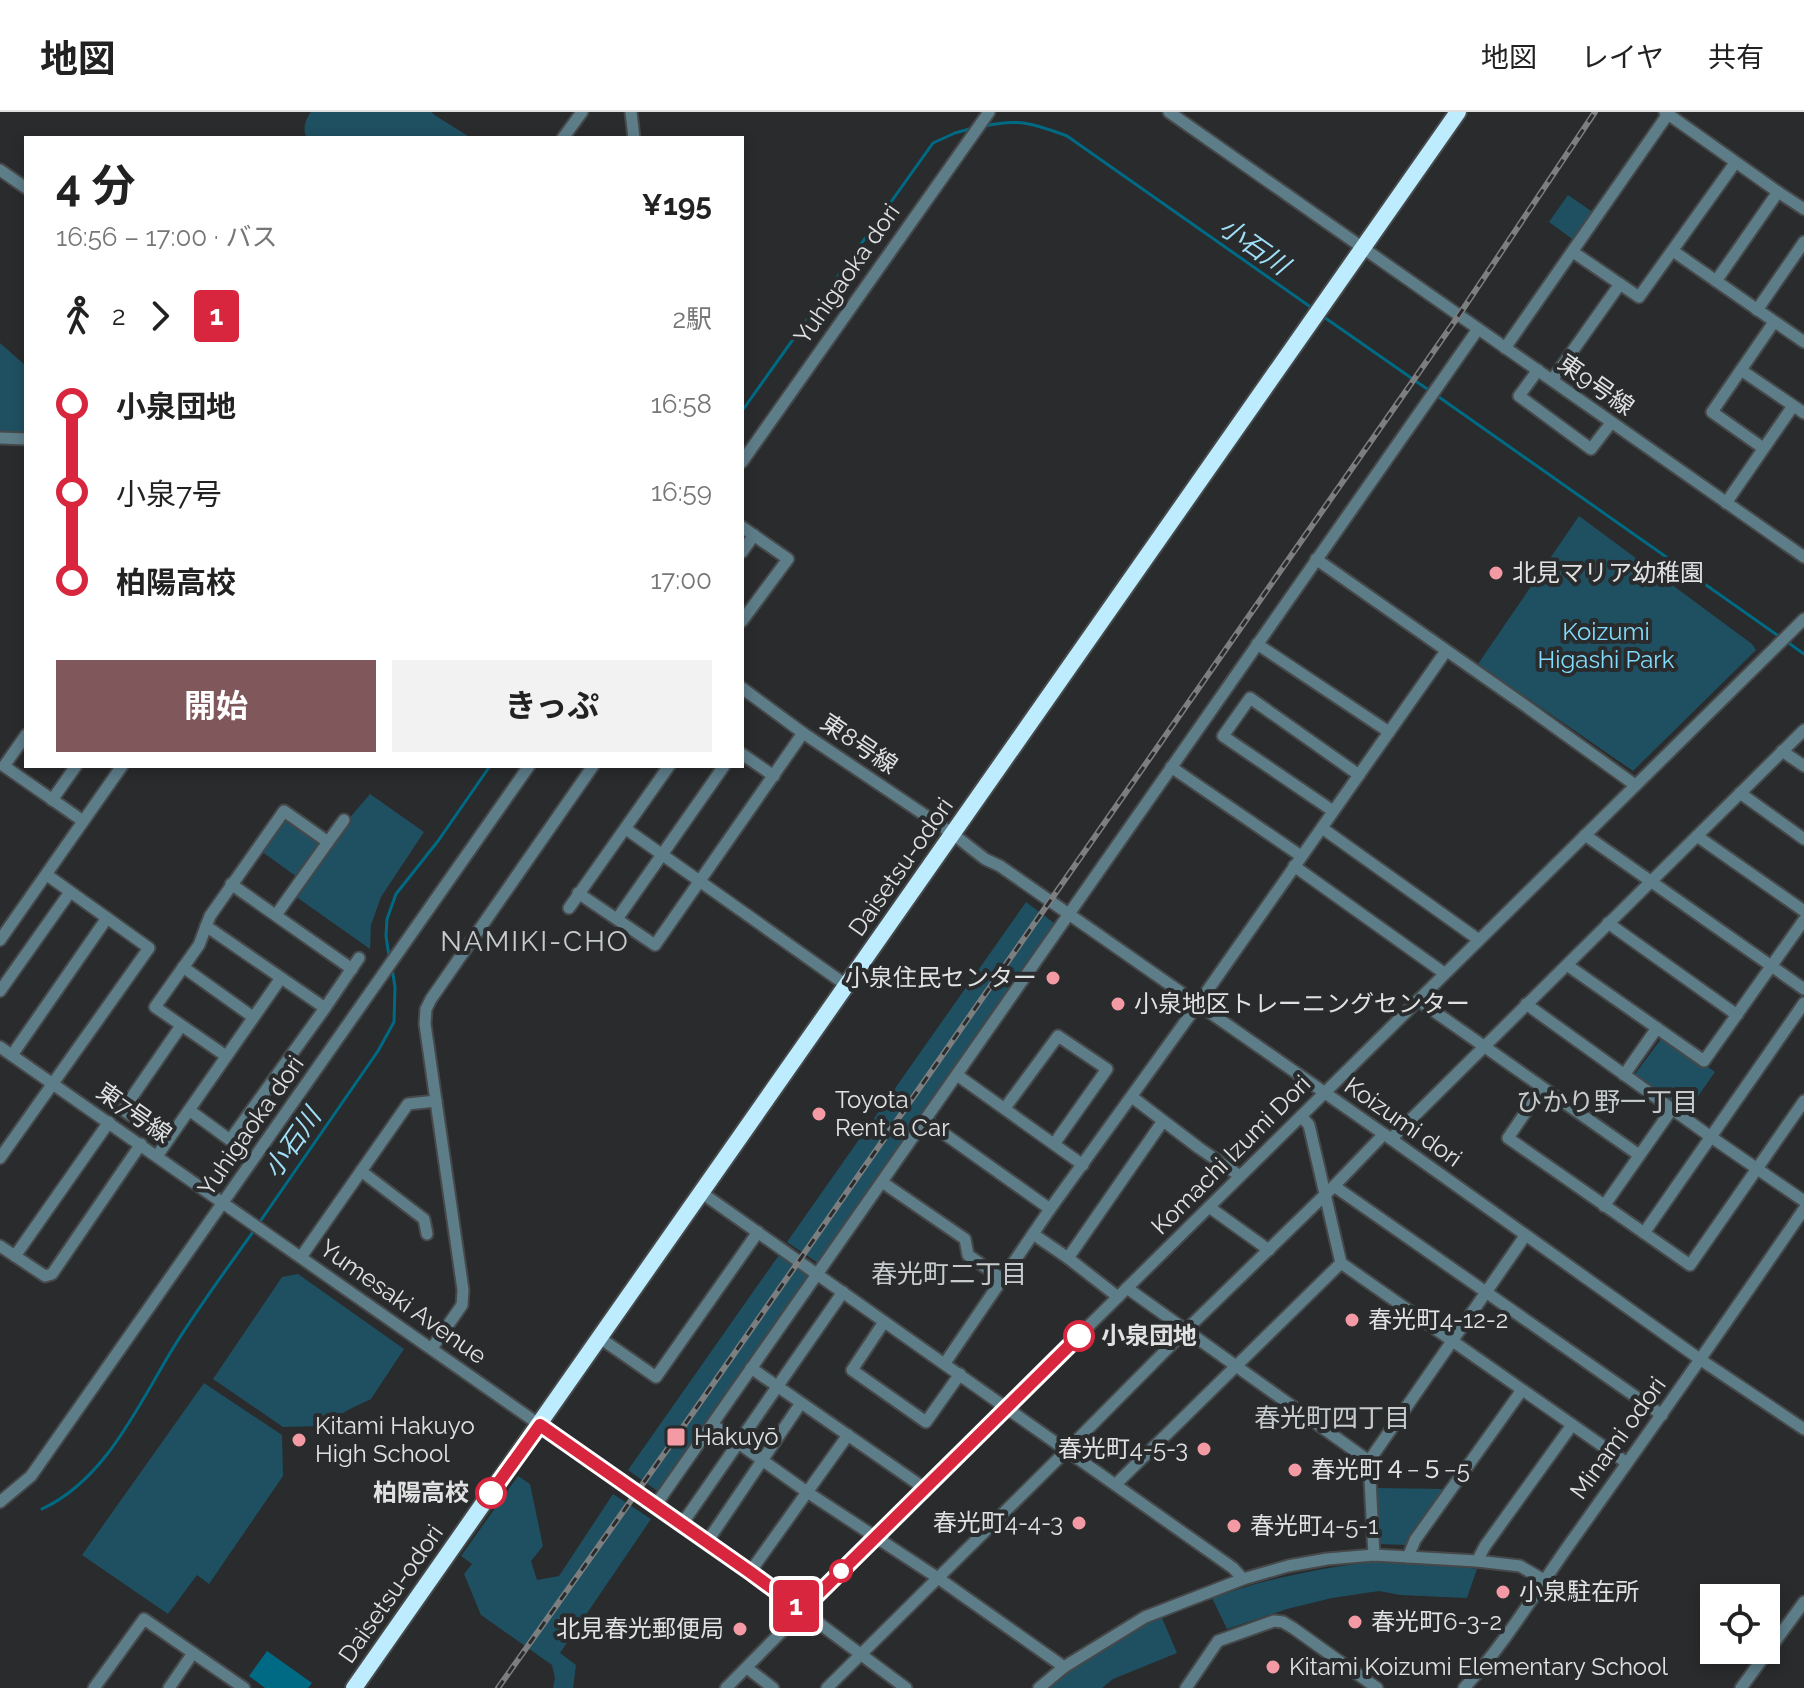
<!DOCTYPE html>
<html lang="ja">
<head>
<meta charset="utf-8">
<style>
	:root { --surface:#fff; --page:#f2f2f2; --text:#222; --muted:#767676; --line:#e0e0e0; --accent:#80585c }
	body { margin:0; font-family:Raleway,"Noto Sans JP",sans-serif; background:var(--page); color:var(--text); height:100vh; display:flex; flex-direction:column; font-size:30px; white-space:nowrap }
	* { box-sizing:border-box; margin:0 }
	p { font-size:26px; color:var(--muted) }
	.icon { flex:none; width:44px; height:44px; fill:none; stroke:currentColor; stroke-width:2; stroke-linecap:round; stroke-linejoin:round }
	.map { position:relative; flex:1; overflow:hidden }
	.side { position:absolute; left:24px; top:24px; width:720px; height:632px; display:flex; flex-direction:column; background:var(--surface); border-radius:0px; box-shadow:0 4px 12px #0003 }
	.side>* { flex:none }
	.badge { padding:0 16px; border-radius:6px; font-size:28px; line-height:52px }
	.buttons { position:absolute; left:1700px; top:1472px; display:grid; gap:16px }
	.buttons a { display:grid; place-items:center; width:80px; height:80px; border-radius:0px; background:var(--surface); box-shadow:0 4px 12px #0003; font-size:40px }
	.map>.badge { position:absolute; translate:-50% -50%; box-shadow:0 0 0 4px #fff }
	.legs { display:flex; align-items:center; gap:12px; height:88px; padding:0 32px; font-size:26px }
	.legs p { margin-inline-start:auto }
	.head { display:flex; align-items:center; justify-content:space-between; height:136px; padding:0 32px }
	h1 { font-size:44px; font-weight:700; line-height:60px }
	.cta { display:flex; gap:16px; margin-top:auto; padding:16px 32px }
	.cta a { flex:1; height:92px; border-radius:0px; background:var(--accent); color:#fff; font-size:32px; font-weight:700; line-height:92px; text-align:center }
	.cta a+a { background:var(--page); color:var(--text) }
	ul { padding:0 32px; list-style:none }
	li { display:flex; align-items:center; gap:28px; height:88px; font-size:30px }
	li i { display:grid; place-items:center; width:12px; height:100%; margin:0 10px; background:currentColor }
	li i::after { content:''; width:20px; height:20px; margin:-10px; border:6px solid; border-radius:50%; background:var(--surface) }
	li p { margin-inline-start:auto }
	li:first-child i { background:linear-gradient(#0000 50%,currentColor 0) }
	li:last-child i { background:linear-gradient(currentColor 50%,#0000 0) }
	header { display:flex; align-items:center; gap:48px; box-sizing:border-box; height:112px; padding:0 40px; background:var(--surface); border-bottom:2px solid var(--line) }
	header strong { font-size:38px }
	nav { display:flex; gap:44px; margin-inline-start:auto; font-size:28px }
	.map>svg:first-child { display:block }
	.green { fill:#1f5061 }
	.water { fill:#006a84 }
	.lines { fill:none; stroke-linecap:round; stroke-linejoin:round }
	.stream { stroke:#006a84; stroke-width:3 }
	.minor-casing { stroke:#464849; stroke-width:15 }
	.highway-casing { stroke:#464849; stroke-width:20 }
	.minor { stroke:#5d7d89; stroke-width:11 }
	.highway { stroke:#bcecfd; stroke-width:16 }
	.rail-casing { stroke:#7c7e7f; stroke-width:6 }
	.rail { stroke:#292b2c; stroke-width:3; stroke-dasharray:9; stroke-linecap:butt }
	.line-1-casing { stroke:#fff; stroke-width:18 }
	.line-1 { stroke:#d7263d; stroke-width:12 }
	.poi-dot { fill:#f49aa4; stroke:#292b2c; stroke-width:3 }
	.stop-1-dot { fill:#fff; stroke:#d7263d; stroke-width:4 }
	.labels { text-anchor:middle; stroke-width:8; stroke-linejoin:round; paint-order:stroke }
	.street-label { font-size:24px; fill:#e0e2e2; stroke:#292b2c }
	.poi-label { font-size:24px; fill:#e0e2e2; stroke:#292b2c; text-anchor:start }
	.park-label { font-size:24px; fill:#82dcfb; stroke:#292b2c }
	.stop-label { font-size:24px; font-weight:bold; fill:#e0e2e2; stroke:#292b2c; text-anchor:start }
	.water-label { font-size:26px; font-style:italic; fill:#9edef6; stroke:#292b2c }
	.neighbourhood-label { font-size:26px; fill:#c8cbcd; stroke:#292b2c }
	.quarter-label { font-size:28px; letter-spacing:2px; fill:#c8cbcd; stroke:#292b2c }
</style>
</head>
<body>
<header>
<strong>地図</strong>
<nav><a>地図</a><a>レイヤ</a><a>共有</a></nav>
</header>
<div class="map">
<svg width="1804" height="1576" viewBox="0 0 1804 1576">
	<rect width="100%" height="100%" fill="#292b2c"/>
	<g class="green">
		<path d="M311 0H432L433 2 471 26H307C302 17 305 8 311 0Z"/>
		<polygon points="1568,83 1594,101 1575,129 1549,110"/>
		<polygon points="0,231 26,254 26,327 0,325"/>
		<polygon points="1579,404 1752,532 1756,538 1633,659 1478,552"/>
		<polygon points="370,682 424,720 381,785 371,813 370,837 295,784 348,708"/>
		<polygon points="288,705 319,728 319,733 297,765 261,739 284,706"/>
		<polygon points="1026,790 1054,811 818,1151 787,1130"/>
		<polygon points="1664,923 1715,960 1687,1000 1635,962"/>
		<polygon points="779,1143 810,1164 660,1381 628,1358"/>
		<polygon points="298,1162 404,1237 371,1287 348,1298 322,1314 283,1315 213,1267 282,1165"/>
		<polygon points="204,1271 282,1323 283,1364 209,1472 197,1463 168,1502 82,1443"/>
		<polygon points="518,1364 530,1372 543,1434 531,1449 537,1468 559,1464 613,1382 651,1407 560,1541 576,1553 573,1576 553,1576 555,1566 552,1553 481,1503 464,1462 472,1452 461,1444"/>
		<polygon points="1376,1376 1446,1377 1407,1433 1378,1432"/>
		<path d="M1376 1449 1428 1451 1477 1457 1467 1486 1400 1483 1379 1479 1332 1486 1287 1497 1227 1517 1212 1486C1268 1466 1317 1457 1376 1449Z"/>
		<polygon points="1162,1506 1177,1541 1113,1567 1102,1576 1049,1576 1066,1560 1143,1509"/>
	</g>
	<polygon class="water" points="267,1539 312,1571 308,1576 265,1576 249,1564"/>
	<g class="lines">
		<g class="stream">
			<path d="M985 14C1018 6 1035 12 1067 24L1312 196"/>
			<polyline points="1321,203 1430,279"/>
			<polyline points="1436,283 1780,525"/>
			<polyline points="742,299 933,31 955,21 973,16"/>
			<polyline points="1786,529 1804,542"/>
			<polyline points="389,844 386,824 387,807 396,782 438,729 490,654"/>
			<polyline points="259,1111 378,939 394,910 395,875 392,856"/>
			<path d="M42 1397C107 1367 139 1291 175 1233 200 1193 228 1155 255 1117"/>
		</g>
		<defs>
			<g id="minor">
				<polyline points="631,0 634,26"/>
				<polyline points="1169,0 1804,445"/>
				<polyline points="1665,0 1778,80 1804,97"/>
				<polyline points="563,26 582,0"/>
				<polyline points="0,58 26,76"/>
				<polyline points="1673,139 1804,230"/>
				<polyline points="1573,140 1639,185 1735,51"/>
				<polyline points="1716,169 1778,80"/>
				<polyline points="1757,198 1804,130"/>
				<polyline points="1505,236 1668,2"/>
				<polyline points="1538,258 1519,284 1591,337 1611,311"/>
				<polyline points="1741,258 1804,301"/>
				<polyline points="1552,268 1620,172"/>
				<polyline points="0,326 26,327"/>
				<polyline points="1763,336 1712,300 1774,210"/>
				<polyline points="742,350 989,0"/>
				<polyline points="1726,391 1793,294"/>
				<polyline points="742,415 788,447 742,509"/>
				<polyline points="742,440 754,423"/>
				<polyline points="1316,447 1520,590 1635,673"/>
				<polyline points="1257,532 1389,620"/>
				<polyline points="742,576 803,621 953,722 985,747 1000,754 1391,1027 1701,1248 1804,1317"/>
				<polyline points="26,623 4,654 83,709"/>
				<polyline points="1782,639 1804,654"/>
				<polyline points="742,642 774,664"/>
				<polyline points="1171,655 1301,744"/>
				<polyline points="1740,681 1804,727"/>
				<polyline points="52,688 76,654"/>
				<polyline points="1333,699 1223,624 1250,586 1359,663"/>
				<polyline points="1322,716 1479,828"/>
				<polyline points="626,717 846,873"/>
				<polyline points="1585,723 1804,877"/>
				<polyline points="1697,724 1804,799"/>
				<polyline points="328,730 344,708"/>
				<polyline points="1294,754 1444,861"/>
				<polyline points="231,772 352,857"/>
				<polyline points="578,781 655,833 803,621"/>
				<polyline points="569,796 669,654"/>
				<polyline points="617,807 724,654"/>
				<polyline points="1608,811 1737,903"/>
				<polyline points="206,814 325,896 359,846"/>
				<polyline points="0,828 122,654"/>
				<polyline points="1567,853 1704,949 1804,808"/>
				<polyline points="183,855 253,905"/>
				<polyline points="0,879 70,780"/>
				<polyline points="1418,888 1639,1043"/>
				<polyline points="1526,892 1711,1025 1804,1089"/>
				<polyline points="0,935 750,1460 906,1576"/>
				<polyline points="12,943 107,806"/>
				<polyline points="226,944 155,895 199,833 210,804 284,699 328,730 276,803"/>
				<polyline points="957,963 1083,1053"/>
				<polyline points="1624,963 1657,916"/>
				<polyline points="1542,976 1508,1026 1690,1153 1804,989"/>
				<polyline points="1132,985 1199,1036 1240,1064"/>
				<polyline points="1005,996 1058,924 1107,957 1054,1032"/>
				<polyline points="189,998 230,1028 325,896"/>
				<polyline points="1301,1004 1309,1013 1341,1151 1627,1351"/>
				<polyline points="925,1008 1050,1097"/>
				<polyline points="1391,1027 1804,618"/>
				<polyline points="167,1028 123,998 181,914"/>
				<polyline points="157,1044 281,866"/>
				<polyline points="0,1046 149,836 47,763"/>
				<polyline points="361,1059 424,1107 427,1122"/>
				<polyline points="882,1070 965,1127 968,1143 1002,1167"/>
				<polyline points="1334,1074 1384,1022"/>
				<polyline points="702,1081 1233,1456 1243,1467"/>
				<polyline points="1604,1094 1672,997"/>
				<polyline points="1209,1095 1269,1138"/>
				<polyline points="1644,1121 1804,891"/>
				<polyline points="1033,1122 1068,1146 1118,1185"/>
				<polyline points="0,1134 45,1164 52,1162 141,1032"/>
				<polyline points="15,1144 109,1010"/>
				<polyline points="301,1145 408,992 436,989"/>
				<polyline points="1068,1146 1163,1009"/>
				<polyline points="1127,1176 1369,1349"/>
				<polyline points="884,1210 852,1258 926,1310 960,1262"/>
				<polyline points="600,1226 656,1265 758,1120"/>
				<polyline points="432,1236 462,1193 463,1178 425,912 426,897 431,887 593,654"/>
				<polyline points="945,1251 1050,1097 1198,892 1446,539"/>
				<polyline points="751,1256 924,1376"/>
				<polyline points="713,1313 807,1380 938,1466 1064,1555"/>
				<polyline points="1116,1372 1341,1151"/>
				<polyline points="0,1390 31,1364 529,654"/>
				<polyline points="655,1394 1478,217"/>
				<polyline points="682,1412 843,1180"/>
				<polyline points="707,1430 801,1291"/>
				<polyline points="1374,1443 1369,1349 1525,1124"/>
				<polyline points="1408,1445 1415,1428 1522,1278"/>
				<polyline points="1477,1449 1485,1434 1572,1313"/>
				<polyline points="750,1460 848,1323"/>
				<polyline points="747,1556 773,1576"/>
				<polyline points="94,1576 144,1507 244,1576"/>
				<polyline points="169,1576 193,1541"/>
				<polyline points="726,1576 875,1425 1804,507"/>
				<polyline points="827,1576 1066,1339 1186,1218 1334,1074 1662,1303"/>
				<polyline points="1039,1576 1064,1555 1145,1505 1243,1467 1288,1454 1327,1447 1374,1443 1477,1449 1520,1454 1544,1468"/>
				<polyline points="1186,1576 1218,1529 1274,1509 1283,1510 1293,1516 1377,1576"/>
				<path d="M1464 1576C1507 1530 1539 1474 1576 1423 1653 1315 1729 1207 1804 1097"/>
				<polyline points="1741,1576 1804,1490"/>
			</g>
			<polyline id="highway" points="354,1576 1458,0"/>
		</defs>
		<use href="#minor" class="minor-casing"/>
		<use href="#highway" class="highway-casing"/>
		<use href="#minor" class="minor"/>
		<use href="#highway" class="highway"/>
		<defs>
			<polyline id="rail" points="498,1576 676,1325 1459,203 1595,0"/>
		</defs>
		<use href="#rail" class="rail-casing"/>
		<use href="#rail" class="rail"/>
	</g>
	<g class="lines">
		<defs>
			<polyline id="line-1" points="491,1381 540,1313 750,1460 802,1498 1079,1224"/>
		</defs>
		<use href="#line-1" class="line-1-casing"/>
		<use href="#line-1" class="line-1"/>
	</g>
	<g class="poi-dot">
		<circle cx="1496" cy="461" r="8"/>
		<circle cx="1053" cy="866" r="8"/>
		<circle cx="1118" cy="892" r="8"/>
		<circle cx="819" cy="1002" r="8"/>
		<circle cx="1352" cy="1208" r="8"/>
		<rect x="666" y="1315" width="20" height="20" rx="4"/>
		<circle cx="299" cy="1328" r="8"/>
		<circle cx="1204" cy="1337" r="8"/>
		<circle cx="1295" cy="1358" r="8"/>
		<circle cx="1079" cy="1411" r="8"/>
		<circle cx="1234" cy="1414" r="8"/>
		<circle cx="1503" cy="1480" r="8"/>
		<circle cx="1355" cy="1510" r="8"/>
		<circle cx="740" cy="1517" r="8"/>
		<circle cx="1273" cy="1555" r="8"/>
	</g>
	<g class="stop-1-dot">
		<circle cx="1079" cy="1224" r="14"/>
		<circle cx="491" cy="1381" r="14"/>
		<circle cx="841" cy="1459" r="10"/>
	</g>
	<g class="labels">
		<g class="street-label">
			<text transform="translate(847 162) rotate(-55)" y="8">Yuhigaoka dori</text>
			<text transform="translate(1596 273) rotate(35)" y="8">東9号線</text>
			<text transform="translate(859 632) rotate(34)" y="8">東8号線</text>
			<text transform="translate(901 755) rotate(-55)" y="8">Daisetsu-odori</text>
			<text transform="translate(134 1001) rotate(35)" y="8">東7号線</text>
			<text transform="translate(1403 1010) rotate(35)" y="8">Koizumi dori</text>
			<text transform="translate(251 1014) rotate(-55)" y="8">Yuhigaoka dori</text>
			<text transform="translate(1231 1043) rotate(-45)" y="8">Komachi Izumi Dori</text>
			<text transform="translate(403 1190) rotate(35)" y="8">Yumesaki Avenue</text>
			<text transform="translate(1618 1326) rotate(-54)" y="8">Minami odori</text>
			<text transform="translate(391 1482) rotate(-55)" y="8">Daisetsu-odori</text>
		</g>
		<g class="poi-label">
			<text x="1512" y="469">北見マリア幼稚園</text>
			<text x="1037" y="874" text-anchor="end">小泉住民センター</text>
			<text x="1134" y="900">小泉地区トレーニングセンター</text>
			<text x="835" y="996">Toyota<tspan x="835" dy="28">Rent a Car</tspan></text>
			<text x="1368" y="1216">春光町4-12-2</text>
			<text x="315" y="1322">Kitami Hakuyo<tspan x="315" dy="28">High School</tspan></text>
			<text x="694" y="1333">Hakuyō</text>
			<text x="1188" y="1345" text-anchor="end">春光町4-5-3</text>
			<text x="1311" y="1366">春光町４−５−5</text>
			<text x="1063" y="1419" text-anchor="end">春光町4-4-3</text>
			<text x="1250" y="1422">春光町4-5-1</text>
			<text x="1519" y="1488">小泉駐在所</text>
			<text x="1371" y="1518">春光町6-3-2</text>
			<text x="724" y="1525" text-anchor="end">北見春光郵便局</text>
			<text x="1289" y="1563">Kitami Koizumi Elementary School</text>
		</g>
		<g class="park-label">
			<text x="1606" y="528">Koizumi<tspan x="1606" dy="28">Higashi Park</tspan></text>
		</g>
		<g class="stop-label">
			<text x="1101" y="1232">小泉団地</text>
			<text x="469" y="1389" text-anchor="end">柏陽高校</text>
		</g>
		<g class="water-label">
			<text transform="translate(1254 134) rotate(35)" y="9">小石川</text>
			<text transform="translate(292 1031) rotate(-55)" y="9">小石川</text>
		</g>
		<g class="neighbourhood-label">
			<text x="1607" y="999">ひかり野一丁目</text>
			<text x="949" y="1171">春光町二丁目</text>
			<text x="1332" y="1315">春光町四丁目</text>
		</g>
		<g class="quarter-label">
			<text x="535" y="839">NAMIKI-CHO</text>
		</g>
	</g>
</svg>
<div class="buttons">
<a><svg class="icon" aria-label="locate" viewBox="0 0 24 24"><circle cx="12" cy="12" r="6"/><path d="M12 2v4M12 18v4M2 12h4M18 12h4"/></svg></a>
</div>
<b class="badge" style="left:796px;top:1494px;background:#d7263d;color:#fff">1</b>
<section class="side">
<div class="head"><div><h1>4 分</h1><p>16:56 – 17:00 · バス</p></div><b>¥195</b></div>
<div class="legs"><svg class="icon" aria-label="walk" viewBox="0 0 24 24"><circle cx="13" cy="4" r="2"/><path d="M13 8l-2 6 4 7M11 14l-3 7M7 12l3-4h3l4 4"/></svg>2<svg class="icon" aria-label="forward" viewBox="0 0 24 24"><path d="M9 5l7 7-7 7"/></svg><b class="badge" style="background:#d7263d;color:#fff">1</b><p>2駅</p></div>
<ul>
<li><i style="color:#d7263d"></i><b>小泉団地</b><p>16:58</p></li>
<li><i style="color:#d7263d"></i><span>小泉7号</span><p>16:59</p></li>
<li><i style="color:#d7263d"></i><b>柏陽高校</b><p>17:00</p></li>
</ul>
<div class="cta"><a>開始</a><a>きっぷ</a></div>
</section>
</div>
</body>
</html>
